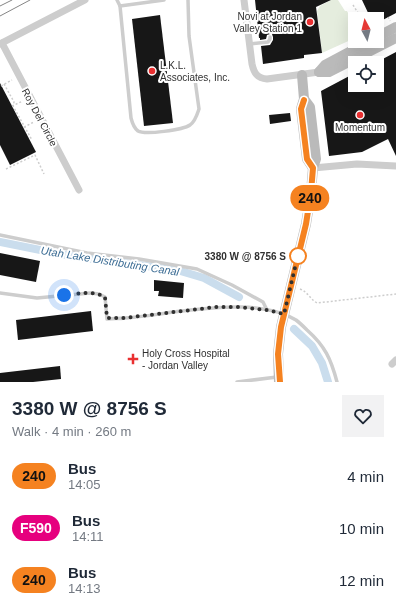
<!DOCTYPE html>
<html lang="en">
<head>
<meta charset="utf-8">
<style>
	:root { --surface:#fff; --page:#f2f2f3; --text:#1f2937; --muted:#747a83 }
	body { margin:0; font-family:Arial,sans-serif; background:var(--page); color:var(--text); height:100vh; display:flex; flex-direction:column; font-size:15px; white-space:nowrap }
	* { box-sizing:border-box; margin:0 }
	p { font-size:13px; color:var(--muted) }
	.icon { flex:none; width:22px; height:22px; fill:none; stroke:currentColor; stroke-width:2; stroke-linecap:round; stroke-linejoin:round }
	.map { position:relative; height:382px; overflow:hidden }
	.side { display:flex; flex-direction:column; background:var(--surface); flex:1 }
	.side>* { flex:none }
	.badge { padding:0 8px; border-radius:13px; font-size:14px; line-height:26px }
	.needle { width:26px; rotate:353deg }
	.controls { position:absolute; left:348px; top:12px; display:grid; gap:8px }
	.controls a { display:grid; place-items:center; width:36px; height:36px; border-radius:0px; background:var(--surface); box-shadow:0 4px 16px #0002; font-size:20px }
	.you { position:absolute; width:20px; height:20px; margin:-10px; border:3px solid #fff; border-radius:50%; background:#1a73e8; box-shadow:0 0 0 6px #1a73e833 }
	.map>.badge { position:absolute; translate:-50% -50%; box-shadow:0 0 0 2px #fff }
	.round { display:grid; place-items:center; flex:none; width:42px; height:42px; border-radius:0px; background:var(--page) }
	.head { display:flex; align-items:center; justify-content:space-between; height:68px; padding:0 12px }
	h1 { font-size:19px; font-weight:800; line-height:30px }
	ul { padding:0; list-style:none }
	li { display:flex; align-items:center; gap:12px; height:52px; padding:0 12px }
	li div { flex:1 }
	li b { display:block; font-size:15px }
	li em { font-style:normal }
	li .badge { min-width:44px; font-weight:700; text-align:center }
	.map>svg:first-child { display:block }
	.green { fill:#e5edde }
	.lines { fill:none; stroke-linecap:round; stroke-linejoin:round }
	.canal { stroke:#cadded; stroke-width:8 }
	.building { fill:#171717 }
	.path { stroke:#cdcdcd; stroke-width:1.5; stroke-dasharray:2 2; stroke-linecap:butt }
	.lane { stroke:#cdcdcd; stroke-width:3.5 }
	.street { stroke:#cdcdcd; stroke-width:7 }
	.secondary { stroke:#bababa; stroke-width:10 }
	.tram { stroke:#858585; stroke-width:1 }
	.line-casing { stroke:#fff; stroke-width:9 }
	.line { stroke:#f58220; stroke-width:6 }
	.walk { stroke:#303030; stroke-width:4; stroke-dasharray:0 7.2 }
	.poi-dot { fill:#e93031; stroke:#fff; stroke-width:1.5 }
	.stop-dot { fill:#fff; stroke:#f58220; stroke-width:2 }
	.labels { text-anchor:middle; stroke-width:4; stroke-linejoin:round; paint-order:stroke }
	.poi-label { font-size:10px; fill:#303030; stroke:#fff; text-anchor:start }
	.street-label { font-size:10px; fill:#303030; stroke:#fff }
	.stop-label { font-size:10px; font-weight:bold; fill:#303030; stroke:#fff; text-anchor:end }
	.water-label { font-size:11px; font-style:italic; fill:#3b6c94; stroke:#fff }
</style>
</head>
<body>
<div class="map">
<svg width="396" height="382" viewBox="0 0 396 382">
	<rect width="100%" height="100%" fill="#fff"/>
	<polygon class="green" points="331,0 338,0 345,11 347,11 350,17 356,14 360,16 360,19 355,19 355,38 322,53 317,11 320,6"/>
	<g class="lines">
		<g class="canal">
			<polyline points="0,242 70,256 177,270 204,278 239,297"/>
			<polyline points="294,329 312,346 322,363 328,382"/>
		</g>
	</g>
	<g class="building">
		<polygon points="255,0 331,0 316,7 322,53 304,55 304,58 263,64 261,46 270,45 273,40 273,37 272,34 270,34 267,35 266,39 260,40 260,38 259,38"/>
		<polygon points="362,0 396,0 396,13 377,23 377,19 371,19"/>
		<polygon points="160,15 173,123 144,126 132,19"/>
		<polygon points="396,52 396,156 388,139 362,152 329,156 321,91 355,73 355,85 377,85 377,62"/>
		<polygon points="0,83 36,152 10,165 0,145"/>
		<polygon points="290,113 291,121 270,124 269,115"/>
		<polygon points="0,253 40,261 36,282 0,275"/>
		<polygon points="154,280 184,283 183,298 158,296 159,291 154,291"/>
		<polygon points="91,311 93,331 18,340 16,320"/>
		<polygon points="60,366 61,379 33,382 0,382 0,373"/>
	</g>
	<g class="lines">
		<g class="path">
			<polyline points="353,5 360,16 360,19"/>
			<polyline points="388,17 390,21"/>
			<polyline points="4,84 14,102 13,106 32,140"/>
			<polyline points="1,86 12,80"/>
			<polyline points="12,106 23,101"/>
			<polyline points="24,127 34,122"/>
			<polyline points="6,169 35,155 44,174"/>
			<path d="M300 289C308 292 310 299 317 303L396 294"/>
		</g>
		<g class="lane">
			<polyline points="117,0 120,6 164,0"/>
			<path d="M120 6 131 118C132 122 134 128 138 131 145 135 183 130 190 125 195 122 197 115 199 109L189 36 188 0"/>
			<polyline points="250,44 268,42 270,39 270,37"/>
			<polyline points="0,235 87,253 139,259 197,269 232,285 263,302 267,310"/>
			<path d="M0 293 37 298 90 293 99 294 105 297 107 319C113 318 119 319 125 318 142 317 158 314 174 312 210 308 263 300 296 320 300 323 304 327 307 330 325 346 331 359 337 382"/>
			<polyline points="237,382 277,377"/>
		</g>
		<g class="street">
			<path d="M244 0 252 64C254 73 257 78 267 79L319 72"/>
			<polyline points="2,43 79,190"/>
			<polyline points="0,44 85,0"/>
			<polyline points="313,168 357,164 396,166"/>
			<polyline points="392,364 396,360"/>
		</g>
		<g class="secondary">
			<polyline points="377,37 396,27"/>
			<polyline points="319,72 329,72 396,38"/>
			<polyline points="319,72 325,65 370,41"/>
			<polyline points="302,75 304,99 301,109 307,159 313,168"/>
			<polyline points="279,382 278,354 281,327 306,224 311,192 313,168 316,159 310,107 304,99"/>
		</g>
		<g class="tram">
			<polyline points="0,6 12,0"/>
			<polyline points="0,16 30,0"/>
		</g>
	</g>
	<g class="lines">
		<defs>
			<polyline id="line" points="280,382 278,354 281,327 306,224 311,192 313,168 307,159 301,109 304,100"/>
		</defs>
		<use href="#line" class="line-casing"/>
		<use href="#line" class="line"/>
		<path class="walk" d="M64 295C78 294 92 290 105 297L107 318H124L216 307H238L267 310 284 314 299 251 298 256"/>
	</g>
	<g class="poi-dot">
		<circle cx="310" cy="22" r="4"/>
		<circle cx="152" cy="71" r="4"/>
		<circle cx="360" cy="115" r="4"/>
		<path d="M131 353h4v4h4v4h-4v4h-4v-4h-4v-4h4z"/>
	</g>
	<circle class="stop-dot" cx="298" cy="256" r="8"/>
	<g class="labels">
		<g class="poi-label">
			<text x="302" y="20" text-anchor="end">Novi at Jordan<tspan x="302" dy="12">Valley Station 1</tspan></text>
			<text x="160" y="69">L.K.L.<tspan x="160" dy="12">Associates, Inc.</tspan></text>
			<text x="360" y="131" text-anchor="middle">Momentum</text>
			<text x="142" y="357">Holy Cross Hospital<tspan x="142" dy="12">- Jordan Valley</tspan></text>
		</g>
		<g class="street-label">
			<text transform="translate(40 117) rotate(62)" y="4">Roy Del Circle</text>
		</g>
		<g class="stop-label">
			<text x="286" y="260">3380 W @ 8756 S</text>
		</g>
		<g class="water-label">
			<text transform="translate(110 261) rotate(9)" y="4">Utah Lake Distributing Canal</text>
		</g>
	</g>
</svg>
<div class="controls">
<a><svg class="needle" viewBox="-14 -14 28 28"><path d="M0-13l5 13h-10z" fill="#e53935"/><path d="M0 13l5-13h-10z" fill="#747a83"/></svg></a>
<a><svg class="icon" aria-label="locate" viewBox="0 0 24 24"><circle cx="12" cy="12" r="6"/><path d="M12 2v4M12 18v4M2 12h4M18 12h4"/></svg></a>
</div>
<div class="you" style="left:64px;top:295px"></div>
<b class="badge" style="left:310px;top:198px;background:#f58220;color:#111">240</b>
</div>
<section class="side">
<div class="head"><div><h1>3380 W @ 8756 S</h1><p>Walk · 4 min · 260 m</p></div><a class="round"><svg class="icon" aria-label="heart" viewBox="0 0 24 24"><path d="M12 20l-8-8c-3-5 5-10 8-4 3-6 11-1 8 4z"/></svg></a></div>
<ul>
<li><span class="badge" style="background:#f58220;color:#111">240</span><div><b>Bus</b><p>14:05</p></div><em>4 min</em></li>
<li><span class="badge" style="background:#e6007e;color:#fff">F590</span><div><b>Bus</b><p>14:11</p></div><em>10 min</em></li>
<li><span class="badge" style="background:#f58220;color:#111">240</span><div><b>Bus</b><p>14:13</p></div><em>12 min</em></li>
</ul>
</section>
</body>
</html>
